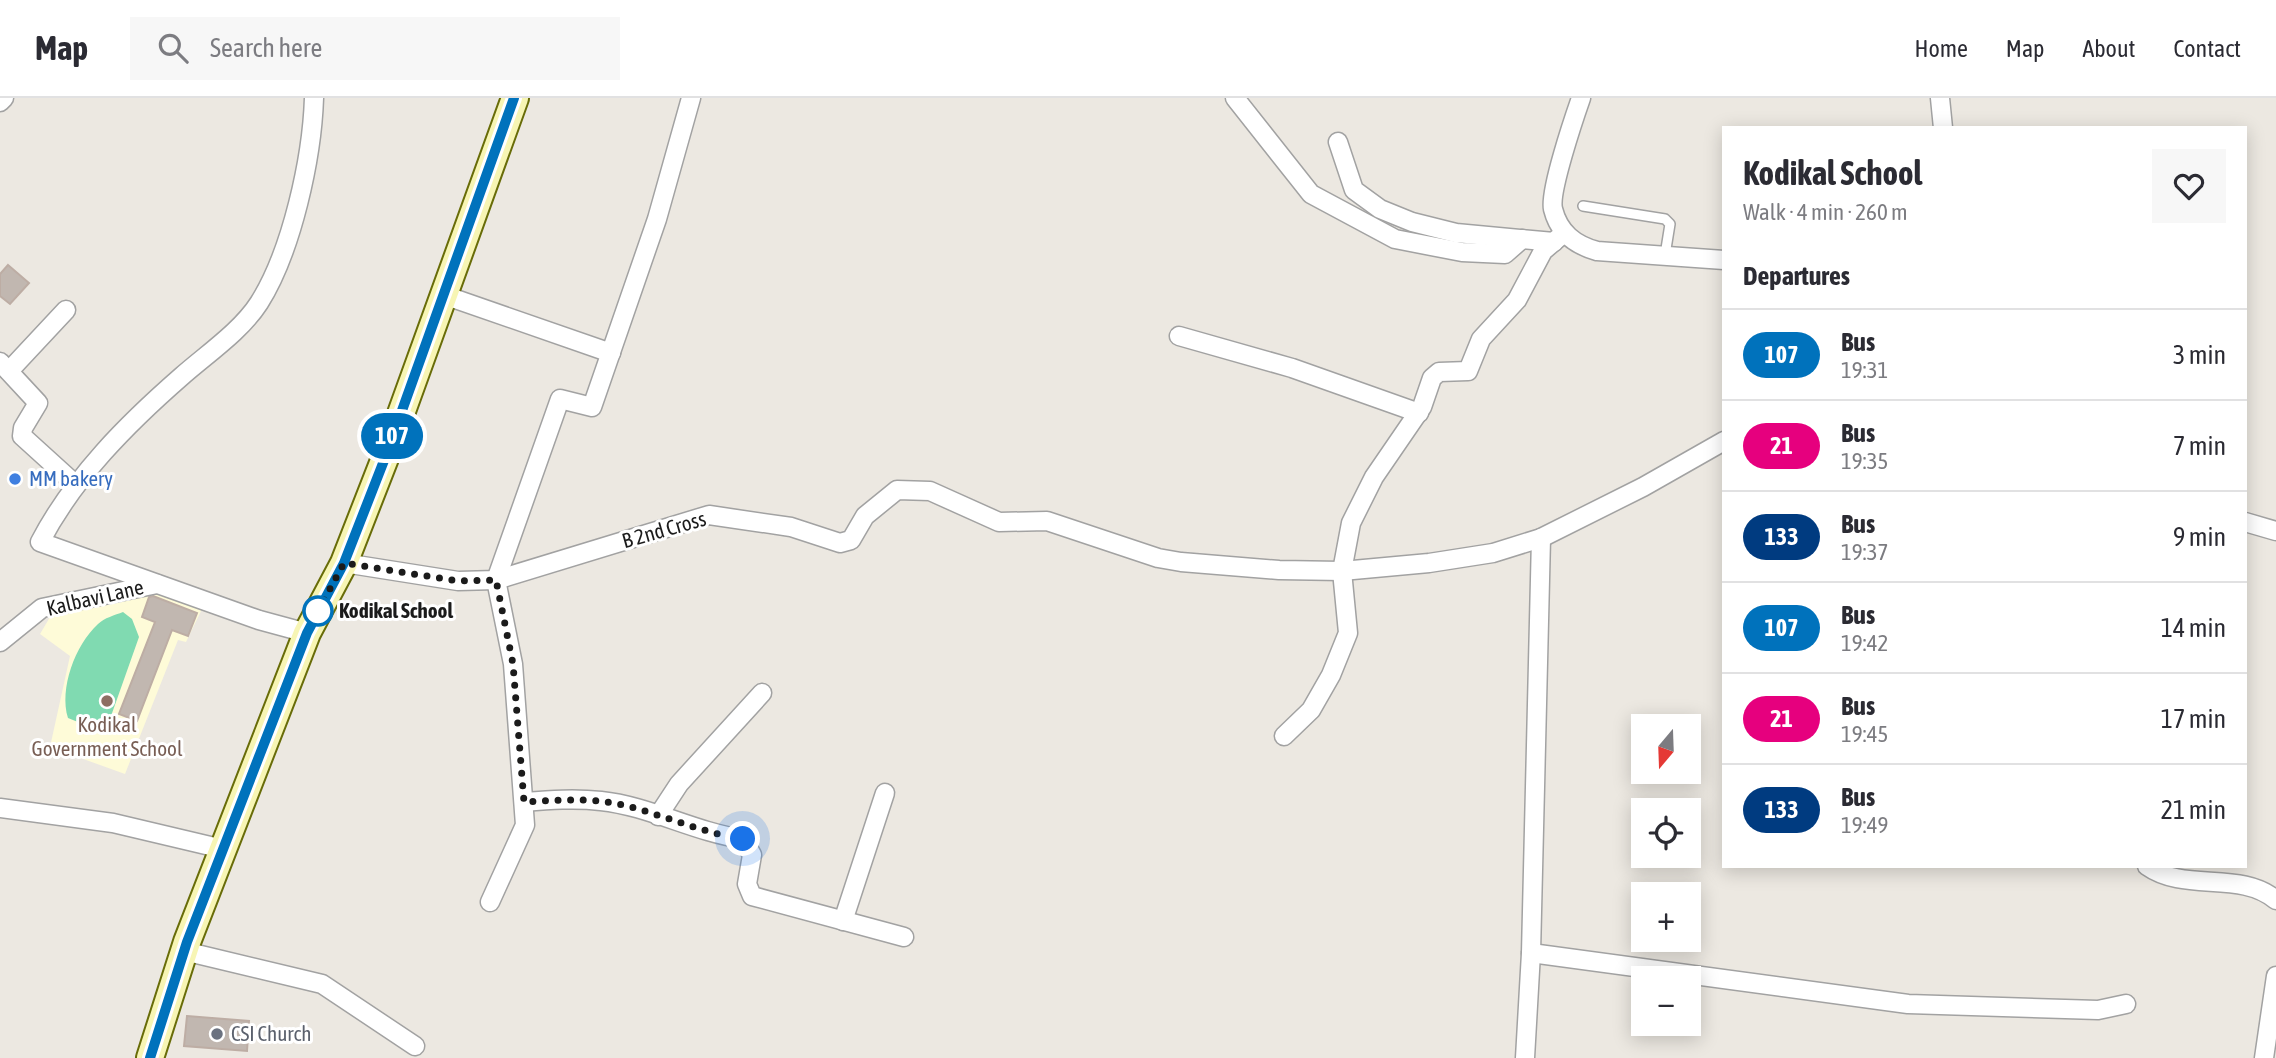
<!DOCTYPE html>
<html lang="en">
<head>
<meta charset="utf-8">
<style>
	:root { --surface:#fff; --page:#f7f7f7; --text:#2b2b33; --muted:#7c7c81; --line:#e1e1e2 }
	body { margin:0; font-family:"Asap Condensed",sans-serif; background:var(--page); color:var(--text); height:100vh; display:flex; flex-direction:column; font-size:26px; white-space:nowrap }
	* { box-sizing:border-box; margin:0 }
	p { font-size:23px; color:var(--muted) }
	.icon { flex:none; width:38px; height:38px; fill:none; stroke:currentColor; stroke-width:2; stroke-linecap:round; stroke-linejoin:round }
	.map { position:relative; flex:1; overflow:hidden }
	.details { position:absolute; left:1722px; top:28px; width:525px; height:742px; display:flex; flex-direction:column; background:var(--surface); border-radius:0px; box-shadow:0 4px 18px #0003 }
	.details>* { flex:none }
	.badge { padding:0 14px; border-radius:23px; font-size:24px; line-height:46px }
	.needle { width:46px; rotate:199deg }
	.tools { position:absolute; left:1631px; top:616px; display:grid; gap:14px }
	.tools a { display:grid; place-items:center; width:70px; height:70px; border-radius:0px; background:var(--surface); box-shadow:0 4px 18px #0003; font-size:35px }
	.you { position:absolute; width:35px; height:35px; margin:-18px; border:5px solid #fff; border-radius:50%; background:#1a73e8; box-shadow:0 0 0 10px #1a73e833 }
	.map>.badge { position:absolute; translate:-50% -50%; box-shadow:0 0 0 4px #fff }
	h2 { padding:0 21px; font-size:26px; line-height:63px }
	.round { display:grid; place-items:center; flex:none; width:74px; height:74px; border-radius:0px; background:var(--page) }
	.overview { display:flex; align-items:center; justify-content:space-between; height:119px; padding:0 21px }
	h1 { font-size:33px; font-weight:700; line-height:52px }
	ul { padding:0; list-style:none }
	li { display:flex; align-items:center; gap:21px; height:91px; padding:0 21px; border-top:2px solid var(--line) }
	li div { flex:1 }
	li b { display:block; font-size:26px }
	li em { font-style:normal }
	li .badge { min-width:77px; font-weight:700; text-align:center }
	header { display:flex; align-items:center; gap:42px; box-sizing:border-box; height:98px; padding:0 35px; background:var(--surface); border-bottom:2px solid var(--line) }
	header strong { font-size:33px }
	nav { display:flex; gap:38px; margin-inline-start:auto; font-size:24px }
	.search { width:490px; height:63px; background:var(--page); display:flex; align-items:center; gap:18px; box-sizing:border-box; padding:0 24px; border-radius:0px; color:var(--muted); font-size:26px }
	.map>svg:first-child { display:block }
	.education { fill:#fefbd8 }
	.pitch { fill:#80dab1 }
	.building { fill:#c1b7b0; stroke:#bdada4; stroke-width:2 }
	.lines { fill:none; stroke-linecap:round; stroke-linejoin:round }
	.lane-casing { stroke:#a2a2a2; stroke-width:12 }
	.street-casing { stroke:#a2a2a2; stroke-width:21 }
	.secondary-casing { stroke:#686c08; stroke-width:30 }
	.lane { stroke:#fff; stroke-width:9 }
	.street { stroke:#fff; stroke-width:18 }
	.secondary { stroke:#f7f5b4; stroke-width:26 }
	.line-casing { stroke:#fff; stroke-width:16 }
	.line { stroke:#0072bc; stroke-width:10 }
	.walk { stroke:#1b1b1b; stroke-width:7; stroke-dasharray:0 12.6 }
	.shop-dot { fill:#3f7fe0; stroke:#fff; stroke-width:2.5 }
	.stop-dot { fill:#fff; stroke:#0072bc; stroke-width:3.5 }
	.education-dot { fill:#8d6e63; stroke:#fff; stroke-width:2.5 }
	.worship-dot { fill:#6b7280; stroke:#fff; stroke-width:2.5 }
	.labels { text-anchor:middle; stroke-width:6; stroke-linejoin:round; paint-order:stroke }
	.shop-label { font-size:21px; fill:#366cbe; stroke:#fff; text-anchor:start }
	.street-label { font-size:21px; fill:#1b1b1b; stroke:#fff }
	.stop-label { font-size:21px; font-weight:bold; fill:#1b1b1b; stroke:#fff; text-anchor:start }
	.education-label { font-size:21px; fill:#785e54; stroke:#fff }
	.worship-label { font-size:21px; fill:#5b616d; stroke:#fff; text-anchor:start }
</style>
</head>
<body>
<header>
<strong>Map</strong>
<div class="search"><svg class="icon" aria-label="search" viewBox="0 0 24 24"><circle cx="10" cy="10" r="6"/><path d="M15 15l6 6"/></svg>Search here</div>
<nav><a>Home</a><a>Map</a><a>About</a><a>Contact</a></nav>
</header>
<div class="map">
<svg width="2276" height="960" viewBox="0 0 2276 960">
	<rect width="100%" height="100%" fill="#ece8e1"/>
	<polygon class="education" points="157,495 202,511 186,544 178,542 125,676 50,649 70,558 40,536 53,514"/>
	<path class="pitch" d="M123 514 132 521 139 539 105 635 68 620C59 591 75 547 98 526 104 520 115 517 123 514Z"/>
	<g class="building">
		<polygon points="8,167 29,185 10,206 0,198 0,176"/>
		<polygon points="153,498 197,515 188,538 172,532 137,623 119,616 155,524 142,519 149,499"/>
		<polygon points="187,918 249,923 247,953 184,948"/>
	</g>
	<g class="lines">
		<defs>
			<polyline id="lane" points="1583,108 1665,121 1670,126 1665,157"/>
			<g id="street">
				<polyline points="1235,0 1311,96 1395,141 1462,154 1505,156 1522,141"/>
				<path d="M1581 0C1574 20 1549 94 1553 111 1559 135 1575 147 1597 153L1724 162"/>
				<polyline points="1940,0 1943,30"/>
				<polyline points="0,4 4,0"/>
				<polyline points="1338,44 1354,92 1380,111 1412,124 1456,135 1554,144"/>
				<polyline points="441,196 611,255"/>
				<polyline points="1179,238 1292,270 1419,315"/>
				<polyline points="0,264 38,305 23,330 22,338 76,387"/>
				<polyline points="9,273 66,212"/>
				<polyline points="2245,424 2276,433"/>
				<polyline points="344,465 458,483 496,482 709,417 791,429 840,445 851,442 865,418 897,392 930,393 999,424 1047,423 1158,460 1181,464 1279,472 1342,473 1429,465 1493,455 1541,440 1643,389 1724,343"/>
				<path d="M307 535 259 522 40 444C74 379 127 326 182 278 207 256 241 233 259 205 292 153 312 60 314 0"/>
				<polyline points="0,544 42,510 157,486"/>
				<polyline points="1284,638 1311,612 1331,577 1348,535 1342,473 1351,425 1374,379 1422,309 1432,280 1439,274 1468,273 1481,241 1517,202 1543,153 1564,135"/>
				<path d="M524 704C549 702 575 700 601 703 649 708 694 734 743 741L752 757 747 786 752 798 904 839"/>
				<polyline points="0,710 113,725 223,751"/>
				<polyline points="658,718 679,686 762,595"/>
				<path d="M2147 768C2185 795 2240 772 2276 802"/>
				<polyline points="490,804 525,727 513,566 496,482 560,301 592,309 657,121 691,0"/>
				<polyline points="843,823 885,695"/>
				<polyline points="184,853 322,886 415,948"/>
				<polyline points="1531,855 1908,906 2098,912 2126,906"/>
				<polyline points="1525,960 1531,855 1541,440"/>
				<polyline points="2264,960 2276,878"/>
			</g>
			<polyline id="secondary" points="150,960 187,844 307,535 344,465 385,360 515,0"/>
		</defs>
		<use href="#lane" class="lane-casing"/>
		<use href="#street" class="street-casing"/>
		<use href="#secondary" class="secondary-casing"/>
		<use href="#lane" class="lane"/>
		<use href="#street" class="street"/>
		<use href="#secondary" class="secondary"/>
	</g>
	<g class="lines">
		<defs>
			<polyline id="line" points="150,960 187,844 307,535 344,465 385,360 514,0"/>
		</defs>
		<use href="#line" class="line-casing"/>
		<use href="#line" class="line"/>
		<path class="walk" d="M318 513 344 465 458 483 496 482 513 566 524 704C559 702 593 699 627 708 666 718 703 735 743 741"/>
	</g>
	<circle class="shop-dot" cx="15" cy="381" r="7"/>
	<circle class="stop-dot" cx="318" cy="513" r="14"/>
	<circle class="education-dot" cx="107" cy="603" r="7"/>
	<circle class="worship-dot" cx="217" cy="936" r="7"/>
	<g class="labels">
		<g class="shop-label">
			<text x="29" y="388">MM bakery</text>
		</g>
		<g class="street-label">
			<text transform="translate(664 432) rotate(-16)" y="7">B 2nd Cross</text>
			<text transform="translate(95 500) rotate(-13)" y="7">Kalbavi Lane</text>
		</g>
		<g class="stop-label">
			<text x="339" y="520">Kodikal School</text>
		</g>
		<g class="education-label">
			<text x="107" y="634">Kodikal<tspan x="107" dy="24">Government School</tspan></text>
		</g>
		<g class="worship-label">
			<text x="231" y="943">CSI Church</text>
		</g>
	</g>
</svg>
<div class="tools">
<a><svg class="needle" viewBox="-14 -14 28 28"><path d="M0-13l5 13h-10z" fill="#e53935"/><path d="M0 13l5-13h-10z" fill="#7c7c81"/></svg></a>
<a><svg class="icon" aria-label="locate" viewBox="0 0 24 24"><circle cx="12" cy="12" r="6"/><path d="M12 2v4M12 18v4M2 12h4M18 12h4"/></svg></a>
<a>+</a>
<a>−</a>
</div>
<div class="you" style="left:743px;top:741px"></div>
<b class="badge" style="left:392px;top:338px;background:#0072bc;color:#fff">107</b>
<section class="details">
<div class="overview"><div><h1>Kodikal School</h1><p>Walk · 4 min · 260 m</p></div><a class="round"><svg class="icon" aria-label="heart" viewBox="0 0 24 24"><path d="M12 20l-8-8c-3-5 5-10 8-4 3-6 11-1 8 4z"/></svg></a></div>
<h2>Departures</h2>
<ul>
<li><span class="badge" style="background:#0072bc;color:#fff">107</span><div><b>Bus</b><p>19:31</p></div><em>3 min</em></li>
<li><span class="badge" style="background:#e6007e;color:#fff">21</span><div><b>Bus</b><p>19:35</p></div><em>7 min</em></li>
<li><span class="badge" style="background:#003b80;color:#fff">133</span><div><b>Bus</b><p>19:37</p></div><em>9 min</em></li>
<li><span class="badge" style="background:#0072bc;color:#fff">107</span><div><b>Bus</b><p>19:42</p></div><em>14 min</em></li>
<li><span class="badge" style="background:#e6007e;color:#fff">21</span><div><b>Bus</b><p>19:45</p></div><em>17 min</em></li>
<li><span class="badge" style="background:#003b80;color:#fff">133</span><div><b>Bus</b><p>19:49</p></div><em>21 min</em></li>
</ul>
</section>
</div>
</body>
</html>
